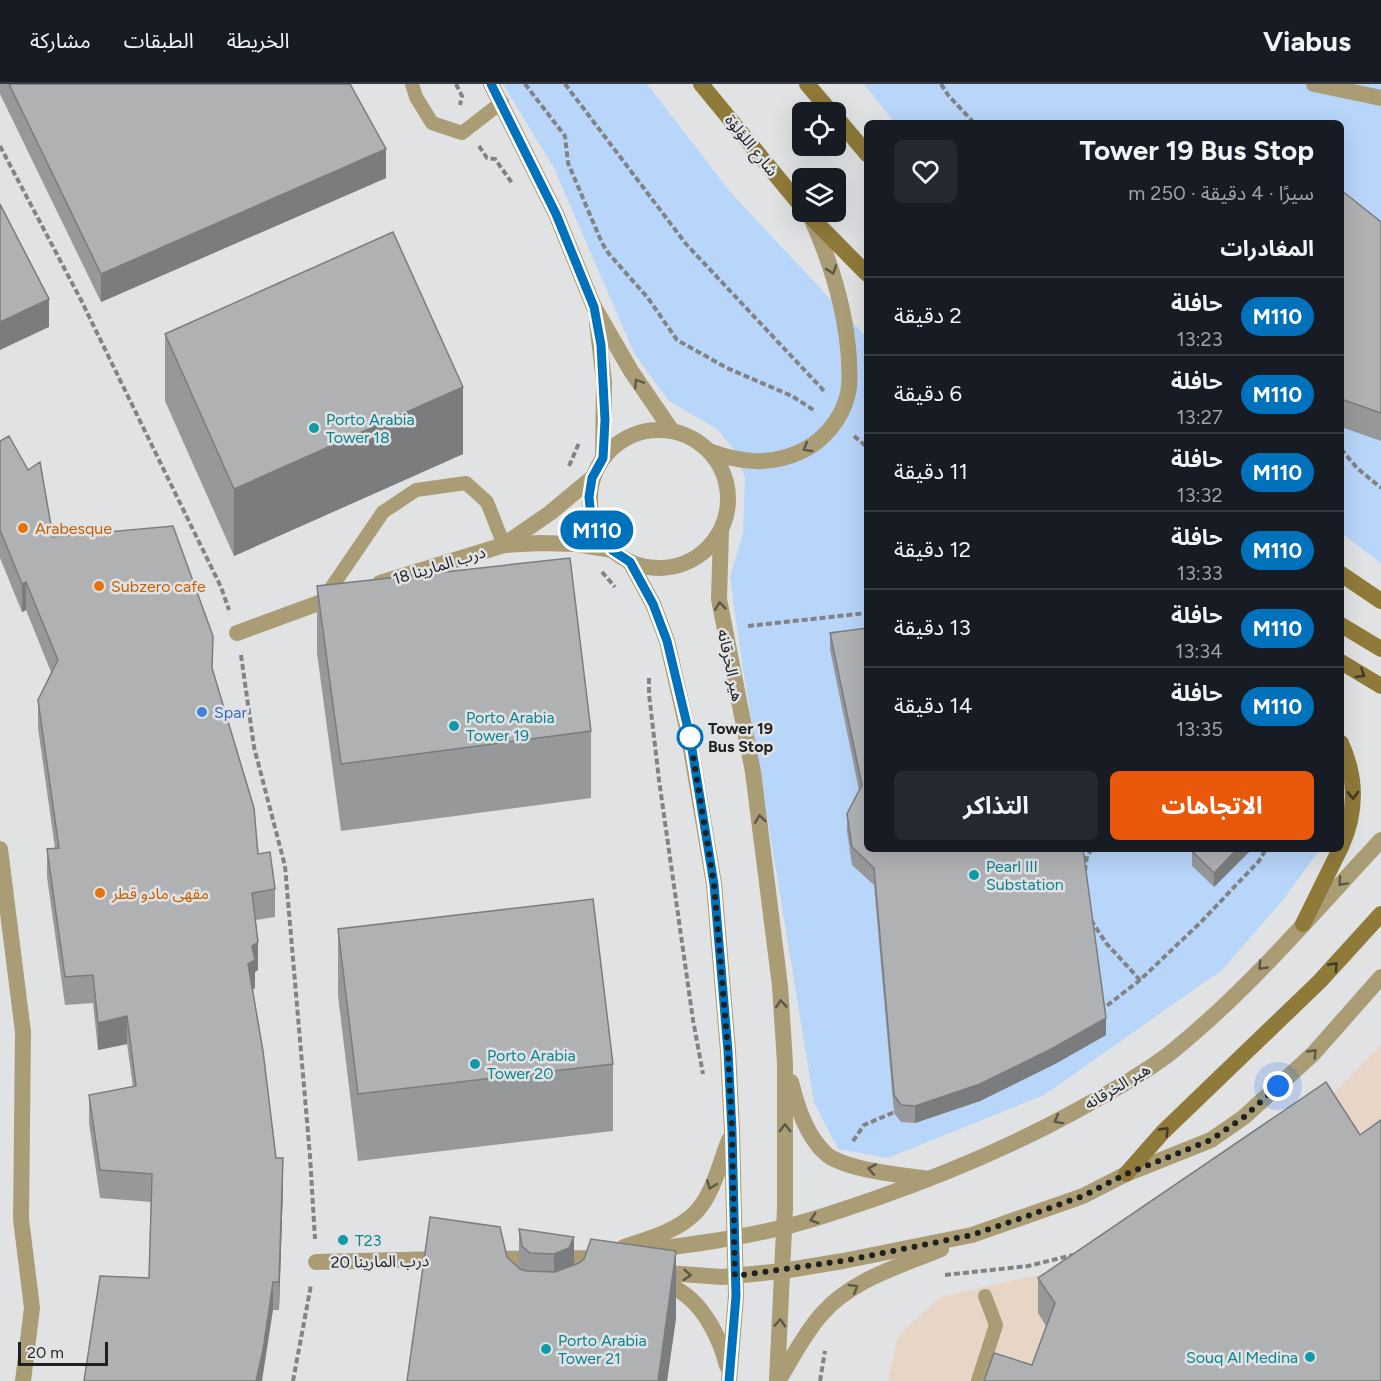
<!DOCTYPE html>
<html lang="ar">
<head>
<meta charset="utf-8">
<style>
	:root { --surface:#171b24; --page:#242831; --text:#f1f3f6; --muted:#9ea1a6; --line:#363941; --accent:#ea580c }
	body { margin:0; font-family:Figtree,"Noto Sans Arabic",sans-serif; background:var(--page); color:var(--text); direction:rtl; height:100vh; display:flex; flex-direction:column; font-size:22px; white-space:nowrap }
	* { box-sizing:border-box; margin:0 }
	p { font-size:20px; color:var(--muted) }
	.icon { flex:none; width:33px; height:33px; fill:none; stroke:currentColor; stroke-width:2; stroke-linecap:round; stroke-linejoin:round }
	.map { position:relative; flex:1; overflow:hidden; direction:ltr }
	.side { position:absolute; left:864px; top:36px; width:480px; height:732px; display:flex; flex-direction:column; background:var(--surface); border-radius:9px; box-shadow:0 6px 24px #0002; direction:rtl }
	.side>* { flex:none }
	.badge { padding:0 12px; border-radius:20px; font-size:21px; line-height:39px }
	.controls { position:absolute; left:792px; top:18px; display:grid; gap:12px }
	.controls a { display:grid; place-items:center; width:54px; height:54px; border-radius:9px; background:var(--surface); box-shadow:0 6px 24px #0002; font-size:30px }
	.scale { position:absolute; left:18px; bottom:15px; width:90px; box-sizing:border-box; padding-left:6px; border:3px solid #1f2020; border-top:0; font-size:16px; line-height:21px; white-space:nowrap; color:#1f2020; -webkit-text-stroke:4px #e1e2e4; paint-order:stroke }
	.you { position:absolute; width:30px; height:30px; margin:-15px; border:4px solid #fff; border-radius:50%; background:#1a73e8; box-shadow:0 0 0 9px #1a73e833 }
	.map>.badge { position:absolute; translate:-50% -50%; box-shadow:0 0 0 3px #fff }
	h2 { padding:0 30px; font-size:22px; line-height:54px }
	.round { display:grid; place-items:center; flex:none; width:63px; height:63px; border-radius:9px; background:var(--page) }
	.head { display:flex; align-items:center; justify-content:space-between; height:102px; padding:0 30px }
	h1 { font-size:28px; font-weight:700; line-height:45px }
	.primary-button { display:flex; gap:12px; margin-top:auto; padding:12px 30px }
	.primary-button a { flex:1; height:69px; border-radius:9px; background:var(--accent); color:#fff; font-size:24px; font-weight:700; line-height:69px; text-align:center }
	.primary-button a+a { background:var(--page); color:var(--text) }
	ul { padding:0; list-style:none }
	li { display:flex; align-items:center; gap:18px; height:78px; padding:0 30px; border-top:2px solid var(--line) }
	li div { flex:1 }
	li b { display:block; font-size:22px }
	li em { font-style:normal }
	li .badge { min-width:66px; font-weight:700; text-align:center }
	header { display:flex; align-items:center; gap:36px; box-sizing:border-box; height:84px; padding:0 30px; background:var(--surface); border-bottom:2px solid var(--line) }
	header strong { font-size:28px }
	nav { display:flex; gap:33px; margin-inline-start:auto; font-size:21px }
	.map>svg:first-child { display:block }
	.commercial { fill:#e7d5c5 }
	.green { fill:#b8d5fa }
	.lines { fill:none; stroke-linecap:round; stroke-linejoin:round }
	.path { stroke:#828384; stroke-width:4; stroke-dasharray:6 3; stroke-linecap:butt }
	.service { stroke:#aa9c74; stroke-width:14 }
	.pedestrian { stroke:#aa9c74; stroke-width:16 }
	.minor { stroke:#aa9c74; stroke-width:16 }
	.secondary { stroke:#8f7a39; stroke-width:16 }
	.wall { fill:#97989a }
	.shaded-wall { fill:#7b7c7d }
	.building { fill:#b0b1b3; stroke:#7b7c7d; stroke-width:1.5 }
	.oneway { stroke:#5e5846 }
	.oneway2 { stroke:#413b28 }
	.line-casing { stroke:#fff; stroke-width:14 }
	.line { stroke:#0072bc; stroke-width:9 }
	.walk { stroke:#1f2020; stroke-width:6; stroke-dasharray:0 10.8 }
	.culture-dot { fill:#0f9aa8; stroke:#e1e2e4; stroke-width:2 }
	.food-dot { fill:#e8710a; stroke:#e1e2e4; stroke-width:2 }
	.shop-dot { fill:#3f7fe0; stroke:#e1e2e4; stroke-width:2 }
	.stop-dot { fill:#fff; stroke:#0072bc; stroke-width:3 }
	.labels { text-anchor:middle; stroke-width:5; stroke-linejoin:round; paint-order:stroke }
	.street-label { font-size:16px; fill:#1f2020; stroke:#e1e2e4 }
	.culture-label { font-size:16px; fill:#0d838f; stroke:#e1e2e4; text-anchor:start }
	.food-label { font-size:16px; fill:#c56008; stroke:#e1e2e4; text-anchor:start }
	.shop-label { font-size:16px; fill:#366cbe; stroke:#e1e2e4; text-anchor:start }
	.stop-label { font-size:16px; font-weight:bold; fill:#1f2020; stroke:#e1e2e4; text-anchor:start }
</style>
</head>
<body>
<header>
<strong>Viabus</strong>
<nav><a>الخريطة</a><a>الطبقات</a><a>مشاركة</a></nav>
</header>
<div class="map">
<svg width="1381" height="1297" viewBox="0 0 1381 1297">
	<rect width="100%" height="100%" fill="#e1e2e4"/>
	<polygon class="commercial" points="1381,961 1381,1297 888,1297 898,1252 940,1213 1055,1187 1245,1101"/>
	<g class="green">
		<polygon points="503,0 647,0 731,109 867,254 867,765 1320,765 1283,816 1222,886 1044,1011 888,1074 838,1065 814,1018 742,579 730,493 743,449 745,394 736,368 717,345 669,317 635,271 554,84"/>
		<polygon points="864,0 1381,0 1381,479 1341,449 1341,39 895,39"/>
	</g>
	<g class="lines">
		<g class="path">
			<polyline points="456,0 462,12 460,21"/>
			<polyline points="525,0 565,52 568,79 602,159 609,170 648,214 677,256 727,284 792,312 815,327"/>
			<polyline points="565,0 686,160 825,308"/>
			<polyline points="941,0 948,11 974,39"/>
			<polyline points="0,62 81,216 221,503 229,526"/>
			<polyline points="479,62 487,74 495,75 512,99"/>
			<polyline points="854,352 867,363"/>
			<polyline points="1341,365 1357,384 1381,404"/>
			<polyline points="569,382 579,359"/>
			<polyline points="602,488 615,503"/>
			<polyline points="748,542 867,529"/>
			<polyline points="241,571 254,663 285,782 310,1072 315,1155"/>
			<polyline points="649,594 649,610 659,696 693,936 703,990"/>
			<polyline points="1085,787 1087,772 1092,765"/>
			<polyline points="1091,836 1106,859 1140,896"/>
			<polyline points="1100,927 1140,896 1200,839 1259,777 1266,765"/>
			<polyline points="853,1057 864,1041 897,1027"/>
			<polyline points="945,1191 1028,1182 1073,1171"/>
			<polyline points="293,1297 311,1201"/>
			<polyline points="820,1297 825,1267"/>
		</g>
		<g class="service">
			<polyline points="412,0 416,13 432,39 462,49 502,18"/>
			<polyline points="323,516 383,428 416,406 466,399 487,418 504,461"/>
			<polyline points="978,1297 996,1241 985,1212"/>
		</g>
		<polyline class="pedestrian" points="0,765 23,948 21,1135 32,1224 23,1297"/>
		<g class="minor">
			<polyline points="491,0 556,130 594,223 631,287 672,347"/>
			<polyline points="1314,0 1381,14"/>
			<polyline points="597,238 604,298 603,374"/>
			<circle cx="659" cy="415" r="69"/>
			<path d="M709 367C741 379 770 382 802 367 823 357 841 336 847 313 851 301 849 288 849 276 846 227 832 181 812 136"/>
			<polyline points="721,447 719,515 753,688 780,902 785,979 785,1124 777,1297"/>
			<polyline points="505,460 550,429 592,394"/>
			<polyline points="630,478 653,520 667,557 689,653 714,800 728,967 732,1047 736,1212 729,1297"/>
			<polyline points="380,499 504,461 540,459 576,460 612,466"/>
			<polyline points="237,549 338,512"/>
			<path d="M791 998C797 1022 806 1051 825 1069 843 1086 903 1091 928 1095"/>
			<path d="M624 1163C648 1155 678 1147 696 1128 713 1110 720 1079 729 1056"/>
			<path d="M640 1167C689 1161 736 1155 784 1143 815 1136 844 1125 874 1115 943 1091 1010 1063 1074 1028 1108 1009 1144 990 1174 966 1250 904 1315 827 1381 756"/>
			<polyline points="488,1175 589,1174 606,1172"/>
			<polyline points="316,1178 444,1175"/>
			<polyline points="654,1188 722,1193 783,1187 843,1177 972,1151 1083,1112 1126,1090 1211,1056 1244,1033 1313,970 1381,893"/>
			<path d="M658 1194C668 1200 678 1205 687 1212 707 1228 721 1257 727 1282"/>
			<path d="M778 1297C792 1275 804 1250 821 1231 850 1196 900 1182 941 1165"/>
		</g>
		<g class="secondary">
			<polyline points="701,0 802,123"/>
			<polyline points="807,0 831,28"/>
			<polyline points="836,33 867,70"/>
			<polyline points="806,128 867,190"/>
			<polyline points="1341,490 1381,517"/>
			<polyline points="1341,541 1381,565"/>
			<polyline points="1341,578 1381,602"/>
			<path d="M1341 659C1357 694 1357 728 1341 763"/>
			<polyline points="1303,840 1340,765"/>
			<polyline points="1126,1090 1163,1048 1320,897 1381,830"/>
		</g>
	</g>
	<g class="wall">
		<polygon points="0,0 350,0 386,94 101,218 0,10"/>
		<polygon points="1341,106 1381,138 1381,357 1344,344 1341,342"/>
		<polygon points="165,250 463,370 234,472 165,317"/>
		<polygon points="0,357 53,453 213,587 258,770 275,805 275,833 256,836 258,886 255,888 255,904 253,905 276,1074 283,1102 279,1226 273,1226 149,1194 151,1118 100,1114 89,1039 89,1011 133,1003 127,960 98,966 93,919 65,921 47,793 47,765 55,764 38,644 38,616 51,588 26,526 22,528 0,474"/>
		<polygon points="317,502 591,647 591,714 341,747 317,569"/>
		<polygon points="830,549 1106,951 1055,980 980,1017 915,1039 901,1038 894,1029 874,801 852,781 847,747 847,730 859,706 830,566"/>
		<polygon points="1252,765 1214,803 1192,782 1192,767"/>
		<polygon points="338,845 613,980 613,1047 358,1077 338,912"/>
		<polygon points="1326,998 1032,1281 1046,1242 1038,1229 1038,1194"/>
		<polygon points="519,1145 574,1181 676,1234 667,1297 407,1297 519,1184"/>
	</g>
	<g class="shaded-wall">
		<polygon points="386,65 386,94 101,218 101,190"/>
		<polygon points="49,215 49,243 0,266 0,238"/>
		<polygon points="463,303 463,370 234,472 234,405"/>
		<polygon points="26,498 26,526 22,528 22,500"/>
		<polygon points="1237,765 1252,765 1214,803 1214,789"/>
		<polygon points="258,858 258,886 255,888 255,904 248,908 248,880 252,862"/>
		<polygon points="127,932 127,960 98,966 98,939"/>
		<polygon points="1106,934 1106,951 1055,980 980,1017 915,1039 915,1022"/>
		<polygon points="283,1074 283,1102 279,1226 279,1198"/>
		<polygon points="574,1153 574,1220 554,1237 554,1170"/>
		<polygon points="676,1167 676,1234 667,1297 658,1297"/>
		<polygon points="273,1198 273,1226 262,1297 256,1297"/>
	</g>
	<g class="building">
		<polygon points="9,0 350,0 386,65 101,190"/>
		<polygon points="1341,106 1381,138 1381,329 1344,316 1341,313"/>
		<polygon points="0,120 49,215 0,238"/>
		<polygon points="393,148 463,303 234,405 165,250"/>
		<polygon points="9,352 28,386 40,378 53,453 173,442 213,552 212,584 254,724 258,770 270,768 275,805 252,809 258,858 252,862 255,876 248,880 263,967 276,1074 283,1074 279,1198 273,1198 263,1266 256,1297 84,1297 100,1192 149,1194 152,1090 100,1086 89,1011 136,1002 127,932 98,939 93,891 65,893 47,765 59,764 38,616 58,576 26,498 22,500 0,446 0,357"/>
		<polygon points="570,474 591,647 341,680 317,502"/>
		<polygon points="867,544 867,765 1083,765 1106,934 1055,963 980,1000 915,1022 901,1021 894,1011 874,784 852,763 847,730 862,701 830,549"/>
		<polygon points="1194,765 1237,765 1214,789 1192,767"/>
		<polygon points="593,815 613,980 358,1010 338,845"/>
		<polygon points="1326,998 1360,1051 1381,1036 1381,1297 984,1297 994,1269 1032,1281 1055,1219 1038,1194"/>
		<polygon points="430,1133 500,1143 507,1173 520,1185 526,1187 555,1188 579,1179 584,1175 591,1155 676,1167 658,1297 407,1297"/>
		<polygon points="519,1145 574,1153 573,1155 569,1164 554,1170 530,1169 522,1162"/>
	</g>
	<defs><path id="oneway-chevron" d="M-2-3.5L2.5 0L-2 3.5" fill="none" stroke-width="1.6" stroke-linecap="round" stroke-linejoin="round" transform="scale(1.5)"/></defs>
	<g class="oneway">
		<use href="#oneway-chevron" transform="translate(832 186) rotate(71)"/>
		<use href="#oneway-chevron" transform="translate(638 299) rotate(-123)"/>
		<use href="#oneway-chevron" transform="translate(807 364) rotate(149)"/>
		<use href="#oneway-chevron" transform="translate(720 522) rotate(-97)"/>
		<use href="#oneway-chevron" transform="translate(760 735) rotate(-98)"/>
		<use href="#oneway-chevron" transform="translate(1342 798) rotate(133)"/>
		<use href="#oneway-chevron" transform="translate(1262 882) rotate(134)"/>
		<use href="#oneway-chevron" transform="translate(781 920) rotate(-94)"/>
		<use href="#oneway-chevron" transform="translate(1313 969) rotate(-46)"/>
		<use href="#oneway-chevron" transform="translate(1058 1036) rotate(151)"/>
		<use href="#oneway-chevron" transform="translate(785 1044) rotate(-90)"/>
		<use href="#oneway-chevron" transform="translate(872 1085) rotate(-170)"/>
		<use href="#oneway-chevron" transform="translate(711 1101) rotate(111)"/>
		<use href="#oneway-chevron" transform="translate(814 1135) rotate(163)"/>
		<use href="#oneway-chevron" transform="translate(687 1191) rotate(4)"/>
		<use href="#oneway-chevron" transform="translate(854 1204) rotate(-31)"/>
		<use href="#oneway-chevron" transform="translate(780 1239) rotate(-87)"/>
	</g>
	<g class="oneway2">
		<use href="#oneway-chevron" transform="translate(1361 590) rotate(32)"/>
		<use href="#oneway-chevron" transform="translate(1353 711) rotate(88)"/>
		<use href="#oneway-chevron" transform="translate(1334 882) rotate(-48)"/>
		<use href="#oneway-chevron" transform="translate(1165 1047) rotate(-46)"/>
	</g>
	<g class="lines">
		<defs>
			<polyline id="line" points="491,0 556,130 594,223 601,261 605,336 603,374 592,394 589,413 591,432 599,450 612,466 630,478 653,520 667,557 690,653 714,800 728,967 732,1047 736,1212 729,1297"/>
		</defs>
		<use href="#line" class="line-casing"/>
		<use href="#line" class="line"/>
		<polyline class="walk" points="690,653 714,800 728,967 732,1047 735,1192 843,1177 908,1164 972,1151 1019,1135 1083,1112 1126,1090 1211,1056 1244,1033 1278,1002"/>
	</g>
	<g class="culture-dot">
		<circle cx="314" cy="344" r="6"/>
		<circle cx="454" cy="642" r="6"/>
		<circle cx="974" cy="791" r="6"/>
		<circle cx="475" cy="980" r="6"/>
		<circle cx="343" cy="1156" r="6"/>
		<circle cx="546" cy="1265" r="6"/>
		<circle cx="1310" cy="1273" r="6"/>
	</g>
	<g class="food-dot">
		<circle cx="23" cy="444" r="6"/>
		<circle cx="99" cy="502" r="6"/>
		<circle cx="100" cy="809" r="6"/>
	</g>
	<circle class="shop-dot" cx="202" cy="628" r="6"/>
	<circle class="stop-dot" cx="690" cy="653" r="12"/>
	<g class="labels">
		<g class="street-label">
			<text transform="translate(752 61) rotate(51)" y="6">شارع اللؤلؤة</text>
			<text transform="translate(439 481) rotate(-17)" y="6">درب المارينا 18</text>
			<text transform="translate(731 581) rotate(78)" y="6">هير الخرقانه</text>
			<text transform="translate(1117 1002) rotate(-31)" y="6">هير الخرقانه</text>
			<text transform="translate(380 1177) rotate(-1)" y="6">درب المارينا 20</text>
		</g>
		<g class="culture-label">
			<text x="326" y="341">Porto Arabia<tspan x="326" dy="18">Tower 18</tspan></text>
			<text x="466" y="639">Porto Arabia<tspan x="466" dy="18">Tower 19</tspan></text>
			<text x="986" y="788">Pearl III<tspan x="986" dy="18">Substation</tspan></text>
			<text x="487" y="977">Porto Arabia<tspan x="487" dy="18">Tower 20</tspan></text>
			<text x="355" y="1162">T23</text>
			<text x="558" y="1262">Porto Arabia<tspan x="558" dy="18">Tower 21</tspan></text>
			<text x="1298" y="1279" text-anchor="end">Souq Al Medina</text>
		</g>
		<g class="food-label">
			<text x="35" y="450">Arabesque</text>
			<text x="111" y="508">Subzero cafe</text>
			<text x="112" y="815">مقهى مادو قطر</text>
		</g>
		<g class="shop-label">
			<text x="214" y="634">Spar</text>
		</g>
		<g class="stop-label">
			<text x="708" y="650">Tower 19<tspan x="708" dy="18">Bus Stop</tspan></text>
		</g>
	</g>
</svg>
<div class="controls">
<a><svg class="icon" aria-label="locate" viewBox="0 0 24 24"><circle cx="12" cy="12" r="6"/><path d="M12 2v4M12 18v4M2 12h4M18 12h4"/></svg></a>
<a><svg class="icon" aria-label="layers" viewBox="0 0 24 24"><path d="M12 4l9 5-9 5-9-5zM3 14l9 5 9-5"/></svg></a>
</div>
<div class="scale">20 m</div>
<div class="you" style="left:1278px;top:1002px"></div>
<b class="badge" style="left:597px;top:446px;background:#0072bc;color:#fff">M110</b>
<section class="side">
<div class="head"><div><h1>Tower 19 Bus Stop</h1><p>سيرًا · 4 دقيقة · 250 m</p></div><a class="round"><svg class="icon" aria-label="heart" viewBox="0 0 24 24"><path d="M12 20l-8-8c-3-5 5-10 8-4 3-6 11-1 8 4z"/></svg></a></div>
<h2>المغادرات</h2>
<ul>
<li><span class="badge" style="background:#0072bc;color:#fff">M110</span><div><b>حافلة</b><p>13:23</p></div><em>2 دقيقة</em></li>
<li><span class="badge" style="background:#0072bc;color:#fff">M110</span><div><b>حافلة</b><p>13:27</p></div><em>6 دقيقة</em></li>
<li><span class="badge" style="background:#0072bc;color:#fff">M110</span><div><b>حافلة</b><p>13:32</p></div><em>11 دقيقة</em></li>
<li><span class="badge" style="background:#0072bc;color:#fff">M110</span><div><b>حافلة</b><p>13:33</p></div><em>12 دقيقة</em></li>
<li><span class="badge" style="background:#0072bc;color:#fff">M110</span><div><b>حافلة</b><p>13:34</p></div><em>13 دقيقة</em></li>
<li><span class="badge" style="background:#0072bc;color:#fff">M110</span><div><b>حافلة</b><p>13:35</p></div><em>14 دقيقة</em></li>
</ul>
<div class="primary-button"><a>الاتجاهات</a><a>التذاكر</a></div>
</section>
</div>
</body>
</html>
